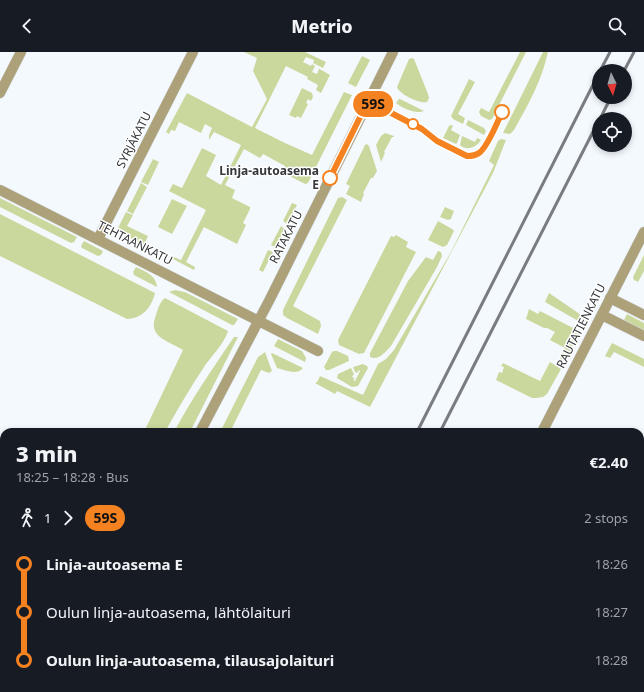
<!DOCTYPE html>
<html lang="en">
<head>
<meta charset="utf-8">
<style>
	:root { --surface:#171b24; --page:#20242c; --text:#f1f3f6; --muted:#9ea1a6 }
	body { margin:0; font-family:"Noto Sans",sans-serif; background:var(--page); color:var(--text); height:100vh; display:flex; flex-direction:column; font-size:15px; white-space:nowrap }
	* { box-sizing:border-box; margin:0 }
	p { font-size:13px; color:var(--muted) }
	.icon { flex:none; width:22px; height:22px; fill:none; stroke:currentColor; stroke-width:2; stroke-linecap:round; stroke-linejoin:round }
	.map { position:relative; flex:1; overflow:hidden }
	.drawer { position:absolute; left:0px; top:376px; width:644px; height:264px; display:flex; flex-direction:column; background:var(--surface); border-radius:12px 12px 0 0; box-shadow:0 2px 6px #0003 }
	.drawer>* { flex:none }
	.badge { padding:0 8px; border-radius:13px; font-size:14px; line-height:26px }
	.needle { width:26px; rotate:175deg }
	.fabs { position:absolute; left:592px; top:12px; display:grid; gap:8px }
	.fabs a { display:grid; place-items:center; width:40px; height:40px; border-radius:50%; background:var(--surface); box-shadow:0 2px 6px #0003; font-size:20px }
	.map>.badge { position:absolute; translate:-50% -50%; box-shadow:0 0 0 2px #fff }
	.legs { display:flex; align-items:center; gap:6px; height:44px; padding:0 16px; font-size:13px }
	.legs p { margin-inline-start:auto }
	.headline { display:flex; align-items:center; justify-content:space-between; height:68px; padding:0 16px }
	h1 { font-size:22px; font-weight:800; line-height:30px }
	ul { padding:0 16px; list-style:none }
	li { display:flex; align-items:center; gap:14px; height:48px; font-size:15px }
	li i { display:grid; place-items:center; width:6px; height:100%; margin:0 5px; background:currentColor }
	li i::after { content:''; width:10px; height:10px; margin:-5px; border:3px solid; border-radius:50%; background:var(--surface) }
	li p { margin-inline-start:auto }
	li:first-child i { background:linear-gradient(#0000 50%,currentColor 0) }
	li:last-child i { background:linear-gradient(currentColor 50%,#0000 0) }
	header { display:flex; justify-content:space-between; align-items:center; height:52px; padding:0 16px; background:var(--surface); font-size:18px; font-weight:800 }
	.map>svg:first-child { display:block }
	.green { fill:#cad89d }
	.lines { fill:none; stroke-linecap:round; stroke-linejoin:round }
	.minor-casing { stroke:#d1d6db; stroke-width:11 }
	.major-casing { stroke:#d1d6db; stroke-width:11 }
	.minor { stroke:#aca178; stroke-width:10 }
	.major { stroke:#695912; stroke-width:10 }
	.rail { stroke:#797c80; stroke-width:3 }
	.line-1-casing { stroke:#fff; stroke-width:9 }
	.line-1 { stroke:#f58220; stroke-width:6 }
	.stop-1-dot { fill:#fff; stroke:#f58220; stroke-width:2 }
	.labels { text-anchor:middle; stroke-width:3; stroke-linejoin:round; paint-order:stroke }
	.street-label { font-size:12px; fill:#343639; stroke:#fff }
	.stop-label { font-size:12px; font-weight:bold; fill:#343639; stroke:#fff; text-anchor:end }
</style>
</head>
<body>
<header><svg class="icon" aria-label="back" viewBox="0 0 24 24"><path d="M15 5l-7 7 7 7"/></svg>Metrio<svg class="icon" aria-label="search" viewBox="0 0 24 24"><circle cx="10" cy="10" r="6"/><path d="M15 15l6 6"/></svg></header>
<div class="map">
<svg width="644" height="640" viewBox="0 0 644 640">
	<rect width="100%" height="100%" fill="#f4f9fe"/>
	<g class="green">
		<polygon points="244,0 305,0 326,10 323,16 313,11 314,8 306,5 303,10 311,14 312,12 315,14 312,20 317,22 319,17 318,16 330,23 321,41 316,38 318,33 307,27 308,25 286,14 255,76 285,91 312,103 344,40 352,43 308,131 305,132 282,120 285,114 263,102 260,106 244,97 225,133 235,138 232,146 250,155 250,157 243,171 246,173 237,192 204,175 186,210 195,215 194,218 173,207 174,205 181,208 206,158 169,139 173,132 182,136 202,96 216,103 206,124 221,133 241,93 214,80 209,88 209,83 212,76 205,72 201,81 179,70 175,79 171,78 169,82 166,80 187,41 252,75 267,47 253,19 257,6"/>
		<polygon points="520,0 526,0 492,67 489,68 481,64 479,60 481,56 489,60"/>
		<path d="M543 0H548C542 28 528 53 514 78L510 82 503 81Z"/>
		<polygon points="362,4 370,8 356,35 348,31"/>
		<path d="M412 6 414 7 428 42 429 46 427 50C419 52 399 42 397 35L409 7Z"/>
		<polygon points="469,27 475,30 458,62 465,66 463,72 453,67 451,64"/>
		<polygon points="302,36 312,41 313,45 311,49 308,47 306,51 308,52 301,66 297,64 296,66 289,63"/>
		<path d="M399 47H400L424 59C415 62 404 57 396 51Z"/>
		<polygon points="468,68 484,76 486,79 484,83 466,73"/>
		<polygon points="451,73 453,74 451,78 460,83 457,91 456,92 443,86 449,74"/>
		<polygon points="385,81 394,84 394,85 392,85 384,100 385,101 381,110 376,93 381,84"/>
		<path d="M462 84 475 90 477 86 481 88C476 96 467 99 460 93Z"/>
		<polygon points="501,87 506,88 493,121 370,355 337,339 335,342 315,331 317,330 320,324 363,343 378,312 386,307 394,298 451,200 494,113 489,109 498,89"/>
		<polygon points="367,92 369,94 377,119 373,126 371,126 363,141 364,142 361,150 346,142 350,134 346,132 365,93"/>
		<polygon points="153,107 159,110 148,133 141,130"/>
		<polygon points="141,131 147,135 133,162 127,159"/>
		<polygon points="342,145 347,148 293,254 320,269 321,274 318,282 287,266 283,263 283,258 338,146"/>
		<polygon points="0,146 77,185 74,190 71,191 0,155"/>
		<polygon points="172,147 187,154 172,182 158,175"/>
		<polygon points="292,151 297,153 287,172 283,169"/>
		<polygon points="445,155 454,159 451,167 448,168 440,165"/>
		<polygon points="126,160 133,163 127,174 148,184 144,193 118,179 118,176"/>
		<path d="M0 162 155 241C151 256 143 266 127 267L0 204Z"/>
		<polygon points="438,169 452,177 454,179 447,193 443,195 428,188"/>
		<polygon points="281,174 285,177 275,195 271,193"/>
		<polygon points="396,183 408,190 406,195 416,200 364,301 359,302 339,293 338,288 391,184 394,185"/>
		<polygon points="84,189 103,199 101,203 98,204 82,196 81,194"/>
		<polygon points="268,198 273,200 263,220 259,218"/>
		<path d="M438 199 441 200 442 204 437 215 391 294C385 300 379 309 370 305V301L408 229 426 205 433 208Z"/>
		<polygon points="644,203 644,219 638,230 634,228 633,225"/>
		<path d="M136 215C146 220 156 223 157 235L134 223 133 220Z"/>
		<polygon points="175,238 185,240 238,267 234,273 232,273 169,240"/>
		<polygon points="549,241 587,267 586,269 580,270 545,250"/>
		<path d="M165 246 228 279C224 292 212 303 204 315 190 336 177 358 165 380H144L183 298C167 288 147 285 156 263 158 256 160 250 165 246Z"/>
		<polygon points="529,257 538,262 540,259 579,279 579,282 564,310 560,306 565,296 550,288 555,280 547,276 544,276 526,267"/>
		<polygon points="627,262 644,271 644,279 624,268"/>
		<path d="M234 285H238L190 380H174C192 346 213 316 234 285Z"/>
		<polygon points="278,287 302,299 306,306 305,310 274,294"/>
		<polygon points="612,291 644,307 644,315 614,300 610,306 605,304"/>
		<polygon points="334,299 337,299 348,304 349,309 329,318 326,318 324,315 332,300"/>
		<polygon points="265,300 272,319 269,321 261,318 230,380 220,380 258,305"/>
		<path d="M272 301 303 316C296 324 286 318 277 316L271 302Z"/>
		<polygon points="550,310 561,317 547,342 543,345 536,346 532,346 496,328 499,320 502,321 504,315 501,314 503,311 540,329"/>
		<polygon points="363,312 367,314 368,316 358,334 352,335 337,326 338,322 351,316 354,322 352,325 355,326 353,328 355,329 360,319 359,318 357,321 355,320 353,315"/>
		<polygon points="0,520 4,522 4,636 223,636 227,640 0,640"/>
		<polygon points="338,636 375,636 373,640 336,640"/>
	</g>
	<g class="lines">
		<defs>
			<g id="minor">
				<polyline points="0,41 21,0"/>
				<polyline points="0,138 318,299"/>
				<polyline points="98,187 193,0"/>
				<polyline points="610,246 644,263"/>
				<polyline points="602,263 644,284"/>
				<polyline points="200,380 270,247 393,0"/>
				<polyline points="542,380 644,180"/>
				<polyline points="640,461 644,463"/>
				<polyline points="640,566 644,559"/>
				<polyline points="640,585 644,587"/>
				<polyline points="505,636 510,640"/>
				<polyline points="395,640 398,636"/>
				<polyline points="407,640 409,636"/>
				<polyline points="602,640 604,636"/>
			</g>
			<g id="major">
				<polyline points="0,482 4,484"/>
				<polyline points="0,499 4,501"/>
				<polyline points="257,636 263,640"/>
				<polyline points="282,636 289,640"/>
			</g>
		</defs>
		<use href="#minor" class="minor-casing"/>
		<use href="#major" class="major-casing"/>
		<use href="#minor" class="minor"/>
		<use href="#major" class="major"/>
		<g class="rail">
			<polyline points="600,19 610,0"/>
			<polyline points="624,19 634,0"/>
			<polyline points="600,67 611,45"/>
			<polyline points="417,380 599,21"/>
			<polyline points="440,380 599,68"/>
			<polyline points="302,640 304,636"/>
			<polyline points="311,640 312,636"/>
		</g>
	</g>
	<g class="lines">
		<defs>
			<path id="line-1" d="M330 126 368 49 422 77 437 89 467 104C471 104 475 104 479 101 487 96 498 69 502 60"/>
		</defs>
		<use href="#line-1" class="line-1-casing"/>
		<use href="#line-1" class="line-1"/>
	</g>
	<g class="stop-1-dot">
		<circle cx="502" cy="60" r="7"/>
		<circle cx="413" cy="72" r="5"/>
		<circle cx="330" cy="126" r="7"/>
	</g>
	<g class="labels">
		<g class="street-label">
			<text transform="translate(134 88) rotate(-63)" y="4">SYRJÄKATU</text>
			<text transform="translate(286 185) rotate(-63)" y="4">RATAKATU</text>
			<text transform="translate(135 191) rotate(27)" y="4">TEHTAANKATU</text>
			<text transform="translate(581 274) rotate(-63)" y="4">RAUTATIENKATU</text>
		</g>
		<g class="stop-label">
			<text x="319" y="123">Linja-autoasema<tspan x="319" dy="14">E</tspan></text>
		</g>
	</g>
</svg>
<div class="fabs">
<a><svg class="needle" viewBox="-14 -14 28 28"><path d="M0-13l5 13h-10z" fill="#e53935"/><path d="M0 13l5-13h-10z" fill="#9ea1a6"/></svg></a>
<a><svg class="icon" aria-label="locate" viewBox="0 0 24 24"><circle cx="12" cy="12" r="6"/><path d="M12 2v4M12 18v4M2 12h4M18 12h4"/></svg></a>
</div>
<b class="badge" style="left:373px;top:52px;background:#f58220;color:#111">59S</b>
<section class="drawer">
<div class="headline"><div><h1>3 min</h1><p>18:25 – 18:28 · Bus</p></div><b>€2.40</b></div>
<div class="legs"><svg class="icon" aria-label="walk" viewBox="0 0 24 24"><circle cx="13" cy="4" r="2"/><path d="M13 8l-2 6 4 7M11 14l-3 7M7 12l3-4h3l4 4"/></svg>1<svg class="icon" aria-label="forward" viewBox="0 0 24 24"><path d="M9 5l7 7-7 7"/></svg><b class="badge" style="background:#f58220;color:#111">59S</b><p>2 stops</p></div>
<ul>
<li><i style="color:#f58220"></i><b>Linja-autoasema E</b><p>18:26</p></li>
<li><i style="color:#f58220"></i><span>Oulun linja-autoasema, lähtölaituri</span><p>18:27</p></li>
<li><i style="color:#f58220"></i><b>Oulun linja-autoasema, tilausajolaituri</b><p>18:28</p></li>
</ul>
</section>
</div>
</body>
</html>
